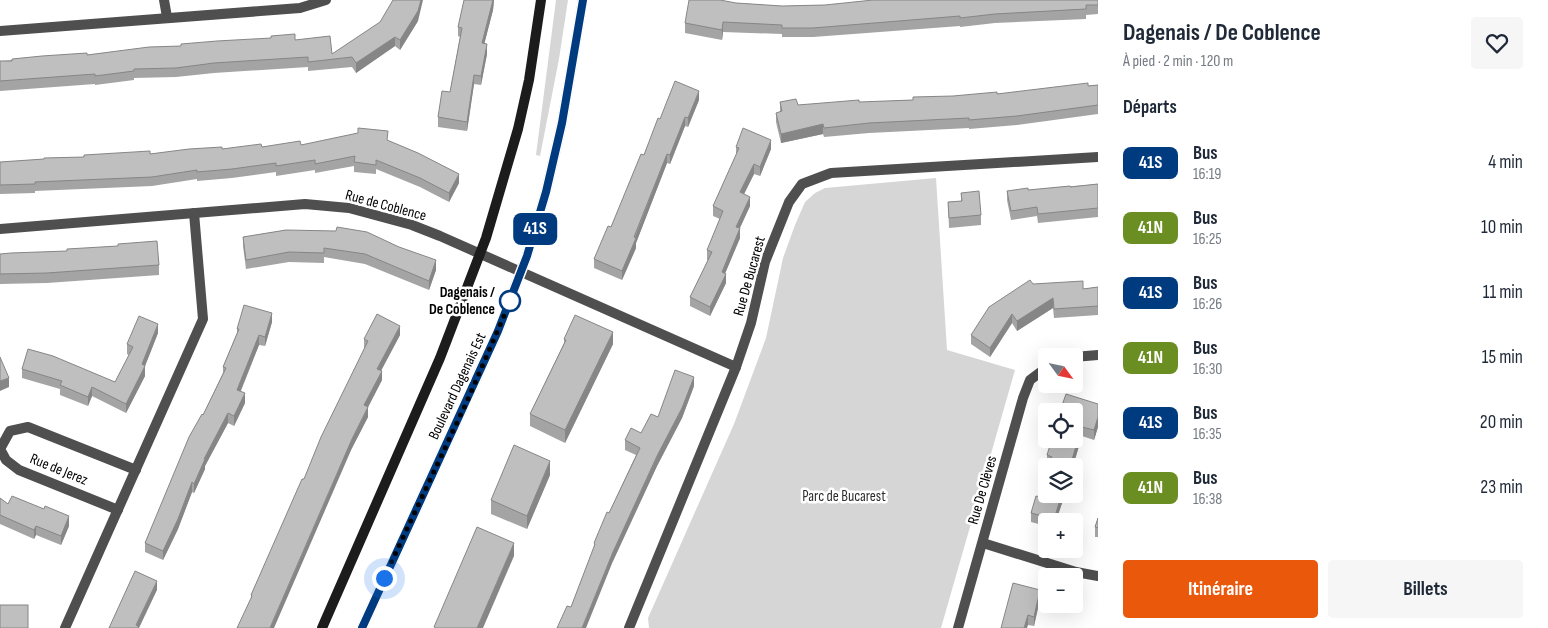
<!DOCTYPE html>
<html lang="fr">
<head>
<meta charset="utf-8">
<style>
	:root { --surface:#fff; --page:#f6f6f7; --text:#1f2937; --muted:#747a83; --accent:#ea580c }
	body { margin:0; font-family:"Sofia Sans Condensed",sans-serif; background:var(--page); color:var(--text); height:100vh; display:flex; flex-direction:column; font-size:19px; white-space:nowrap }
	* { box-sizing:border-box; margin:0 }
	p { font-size:16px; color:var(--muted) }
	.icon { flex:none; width:28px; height:28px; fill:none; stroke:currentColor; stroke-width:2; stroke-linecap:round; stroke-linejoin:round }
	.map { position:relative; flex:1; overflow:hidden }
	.sheet { display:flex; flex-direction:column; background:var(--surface); width:450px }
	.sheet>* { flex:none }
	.badge { padding:0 10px; border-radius:8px; font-size:18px; line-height:32px }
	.needle { width:32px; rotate:123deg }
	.tools { position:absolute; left:1038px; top:348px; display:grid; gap:10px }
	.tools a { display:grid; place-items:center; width:45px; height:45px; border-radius:5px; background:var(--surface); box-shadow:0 5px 20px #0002; font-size:25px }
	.you { position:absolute; width:25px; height:25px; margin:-12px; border:4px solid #fff; border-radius:50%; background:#1a73e8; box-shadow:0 0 0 8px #1a73e833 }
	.map>.badge { position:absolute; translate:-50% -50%; box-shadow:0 0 0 2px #fff }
	h2 { padding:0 25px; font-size:19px; line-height:45px }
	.round { display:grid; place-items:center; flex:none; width:52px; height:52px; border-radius:5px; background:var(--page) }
	.overview { display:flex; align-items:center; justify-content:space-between; height:85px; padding:0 25px }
	h1 { font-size:24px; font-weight:700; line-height:38px }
	.action { display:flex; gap:10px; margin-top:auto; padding:10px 25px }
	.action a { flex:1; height:58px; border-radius:5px; background:var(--accent); color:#fff; font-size:20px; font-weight:700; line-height:58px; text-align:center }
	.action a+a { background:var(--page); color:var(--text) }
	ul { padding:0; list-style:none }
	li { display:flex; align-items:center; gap:15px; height:65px; padding:0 25px }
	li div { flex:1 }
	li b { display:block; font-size:19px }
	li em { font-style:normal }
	li .badge { min-width:55px; font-weight:700; text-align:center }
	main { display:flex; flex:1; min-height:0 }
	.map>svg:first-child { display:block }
	.green { fill:#d6d6d6 }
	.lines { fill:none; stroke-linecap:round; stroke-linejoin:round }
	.street { stroke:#4f4f4f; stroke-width:10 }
	.secondary { stroke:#1c1c1c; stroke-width:10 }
	.wall { fill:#a4a4a4 }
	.shaded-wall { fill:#868686 }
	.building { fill:#bfbfbf; stroke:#868686 }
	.line-casing { stroke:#fff; stroke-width:11 }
	.line { stroke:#003b80; stroke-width:8 }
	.walk { stroke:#000; stroke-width:5; stroke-dasharray:0 9 }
	.stop-dot { fill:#fff; stroke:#003b80; stroke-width:2.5 }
	.labels { text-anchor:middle; stroke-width:5; stroke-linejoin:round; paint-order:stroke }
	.street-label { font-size:15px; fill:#000; stroke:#fff }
	.stop-label { font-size:15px; font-weight:bold; fill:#000; stroke:#fff; text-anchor:end }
	.park-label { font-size:15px; fill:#2d2d2d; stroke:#fff }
</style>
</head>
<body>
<main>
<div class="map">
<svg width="1098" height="628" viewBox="0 0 1098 628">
	<rect width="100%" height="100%" fill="#fff"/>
	<g class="green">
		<polygon points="556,0 568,0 559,59 540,156 536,155"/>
		<polygon points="936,178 947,350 1015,370 941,628 649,628 648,618 734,424 766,338 783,258 795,225 805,202 815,193 825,188"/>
	</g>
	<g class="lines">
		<g class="street">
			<polyline points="164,0 167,17"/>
			<polyline points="0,31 300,8 326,0"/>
			<polyline points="0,229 305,204 349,208 412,225 440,236 736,367"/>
			<polyline points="1074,357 1098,355"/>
			<polyline points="118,510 19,470 6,460 0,449 10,431 28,427 136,470"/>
			<polyline points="983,543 1076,572 1098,576"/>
			<polyline points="65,628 203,319 194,213"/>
			<polyline points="629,628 736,367 751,323 765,262 789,202 802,184 831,173 1098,157"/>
			<polyline points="958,628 1023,398 1030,380 1046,368"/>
		</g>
		<g class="secondary">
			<polyline points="322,628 440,358 486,238 518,129 529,80 541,0"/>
			<polyline points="362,628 498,331 527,256 546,192 562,123 583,0"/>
		</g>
	</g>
	<g class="wall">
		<polygon points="464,0 494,0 493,10 484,44 487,54 481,85 474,84 467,131 438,127 438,117 450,92 460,37 458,36 458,27"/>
		<polygon points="1098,0 1098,14 1086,15 1086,19 995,23 960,27 960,26 813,37 782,37 782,34 723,32 722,40 685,33 685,23 736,3 782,6"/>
		<polygon points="418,21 400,50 395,46 356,73 352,67 308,71 308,67 214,73 176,77 134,78 134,80 95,85 95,84 0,91 0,61 87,55 181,46 295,40 332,54"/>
		<polygon points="1098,85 1098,114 1017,125 969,129 969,128 869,133 824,137 823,134 781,143 776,122 776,113 780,112 780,102 798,105 913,100 997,94"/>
		<polygon points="699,100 688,127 685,126 670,164 667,163 636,243 636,248 622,280 594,268 594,259 611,227 660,119"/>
		<polygon points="388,141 459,183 449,202 420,187 376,169 376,174 354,172 354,166 315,173 315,170 276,176 276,172 232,178 197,181 197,179 152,186 35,191 35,193 0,194 0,162"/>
		<polygon points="736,147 771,149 760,176 754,174 744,194 750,206 740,228 740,238 725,273 726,283 710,316 690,306 690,297 708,260 707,260 707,250 720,219 713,216 713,206 736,156"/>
		<polygon points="1098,184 1098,217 1038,223 1037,216 1011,220 1007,200 1007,191 1028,190"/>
		<polygon points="961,193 981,215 981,225 949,228 948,202 961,201"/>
		<polygon points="286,230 436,270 429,290 365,264 324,257 324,263 289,262 246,269 243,246 243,237"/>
		<polygon points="0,254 159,265 159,275 47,283 0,284"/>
		<polygon points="1033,284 1083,289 1098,287 1098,315 1054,318 1053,308 1017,331 1012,323 990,357 971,344 971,335"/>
		<polygon points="272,322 265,346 259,345 241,391 245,403 234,426 228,423 205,466 205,469 194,493 192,492 178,529 163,560 145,552 145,543 203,415 223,373 223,367 237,333 237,329"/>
		<polygon points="158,333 145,366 145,376 126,413 92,396 88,406 60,395 60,389 22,378 22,369 115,382 129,355 127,354 127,344"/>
		<polygon points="400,335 381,371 382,380 368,407 368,417 352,448 251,599 251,595 304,479 364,349 364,339"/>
		<polygon points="564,339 613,344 565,443 530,426 530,414 564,343"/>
		<polygon points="694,386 682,418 657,466 613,561 571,607 594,549 594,543 609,513 636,455 625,450 625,440 641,433"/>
		<polygon points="1098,404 1098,427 1094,440 1082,436 1073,466 1049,466 1050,465 1047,464 1047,455"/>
		<polygon points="550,475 527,529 491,514 491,500"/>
		<polygon points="1065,494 1056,521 1046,521 1046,526 1031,522 1031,513 1041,497"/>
		<polygon points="0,498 8,504 69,526 61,545 36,535 34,539 0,524"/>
		<polygon points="1098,518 1098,537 1095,537 1095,527"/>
		<polygon points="1040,599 1034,626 1028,625 1001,628"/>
	</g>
	<g class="shaded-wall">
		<polygon points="421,0 423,0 418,21 400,50 400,40"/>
		<polygon points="493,0 494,0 493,10 482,53 482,43"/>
		<polygon points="723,22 723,32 722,40 722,30"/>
		<polygon points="395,37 395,46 356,73 356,63"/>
		<polygon points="487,44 487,54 481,85 481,76"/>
		<polygon points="474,75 474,84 467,131 467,122"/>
		<polygon points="699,91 699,100 688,127 688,118"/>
		<polygon points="685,117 685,126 670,164 670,155"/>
		<polygon points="823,124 823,134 781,143 781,134"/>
		<polygon points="771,140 771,149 760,176 760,167"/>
		<polygon points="667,154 667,163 636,243 636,248 622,280 622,271"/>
		<polygon points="754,164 754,174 740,202 740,192"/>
		<polygon points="459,174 459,183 449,202 449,193"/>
		<polygon points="750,197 750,206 736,236 736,227"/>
		<polygon points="740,228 740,238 722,281 722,272"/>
		<polygon points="436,260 436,270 429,290 429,281"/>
		<polygon points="726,274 726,283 710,316 710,307"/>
		<polygon points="1053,298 1053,308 1017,331 1017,321"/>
		<polygon points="272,313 272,322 265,346 265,337"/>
		<polygon points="1012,314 1012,323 990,357 990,348"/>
		<polygon points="158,324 158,333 145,366 145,376 126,413 126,404"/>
		<polygon points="400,326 400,335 377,378 377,369"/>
		<polygon points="613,332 613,344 565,443 565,430"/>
		<polygon points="259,335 259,345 237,399 237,390"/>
		<polygon points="382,371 382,380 364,415 364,405"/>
		<polygon points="694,377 694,386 682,418 657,466 613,561 586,628 582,628 613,552"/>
		<polygon points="9,378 9,387 0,391 0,381"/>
		<polygon points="92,387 92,396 88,406 88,397"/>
		<polygon points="245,393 245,403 234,426 234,416"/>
		<polygon points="368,407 368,417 352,448 274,628 270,628 352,439"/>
		<polygon points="228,413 228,423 205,466 205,469 194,493 194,484 204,459"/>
		<polygon points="1098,417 1098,427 1094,440 1094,430"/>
		<polygon points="1082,427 1082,436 1073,466 1070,466"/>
		<polygon points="550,461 550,475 527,529 527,516"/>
		<polygon points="192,482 192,492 178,529 163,560 163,551"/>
		<polygon points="1062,494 1065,494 1056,521 1054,521"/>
		<polygon points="69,516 69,526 61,545 61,536"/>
		<polygon points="36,526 36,535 34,539 34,530"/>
		<polygon points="514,543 514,556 483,628 477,628"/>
		<polygon points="157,581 157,590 139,628 136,628 136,625"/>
		<polygon points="1040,590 1040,599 1034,626 1034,617"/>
		<polygon points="1028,615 1028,625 1027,628 1024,628"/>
	</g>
	<g class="building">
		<polygon points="393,0 421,0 418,11 400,40 395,37 356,63 352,57 308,62 308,57 214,63 176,68 134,69 134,71 95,76 95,74 0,81 0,61 12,61 12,59 42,56 87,53 87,55 149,47 181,46 181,44 217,41 271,38 271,36 295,34 295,40 330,36 332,54 380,22"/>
		<polygon points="464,0 493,0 482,43 487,44 481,76 474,75 467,122 438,117 442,91 450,92 462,28 458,27"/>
		<polygon points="689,0 720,0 736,3 782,6 825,5 873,0 1098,0 1098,5 1086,5 1086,9 995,14 960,18 960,16 813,28 782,28 782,25 723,22 722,30 685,23"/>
		<polygon points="675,81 699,91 688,118 685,117 670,155 667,154 634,237 636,238 622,271 594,259 608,226 611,227 641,154 644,155 658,118 660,119"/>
		<polygon points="1088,83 1088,86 1098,85 1098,105 1017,116 969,120 969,118 869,123 824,128 823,124 781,134 776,113 782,111 780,102 796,99 798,105 859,100 859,102 913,100 913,97 953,96 997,92 997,94"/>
		<polygon points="358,128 388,131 387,140 418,153 459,174 449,193 420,178 376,160 376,165 354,162 355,156 315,164 315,160 276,166 276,163 232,169 197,172 197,170 152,177 35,182 35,184 0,185 0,162 44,159 44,158 84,157 84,155 150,151 150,154 189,149 222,147 222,149 261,144 262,147 300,141 301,145 358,133"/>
		<polygon points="743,128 771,140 760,167 754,164 740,192 750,197 736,227 740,228 722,272 726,274 710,307 690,297 712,252 707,250 723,211 713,206 739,148 736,147"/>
		<polygon points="1098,184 1098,208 1038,214 1037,207 1011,211 1007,191 1028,188 1028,190 1070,186 1070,187"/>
		<polygon points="979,191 981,215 949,218 948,202 962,201 961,193"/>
		<polygon points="337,227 367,232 399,247 436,260 429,281 365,254 324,248 324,253 289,252 246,260 243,237 286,230 336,231"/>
		<polygon points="157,241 159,265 47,273 0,274 0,254 11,253 67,251 67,249 118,246 118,244"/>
		<polygon points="1030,280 1033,284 1083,281 1083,289 1098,287 1098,306 1054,309 1053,298 1017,321 1012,314 990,348 971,335 989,307"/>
		<polygon points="244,305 272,313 265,337 259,335 237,390 245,393 234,416 228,413 204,459 205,459 194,484 192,482 178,519 163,551 145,543 189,437 202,414 203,415 226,368 223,367 239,329 237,329"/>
		<polygon points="377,314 400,326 377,369 382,371 364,405 368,407 352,439 272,623 270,628 237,628 252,596 251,595 302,479 304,479 321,437 368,341 364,339"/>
		<polygon points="575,315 613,332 565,430 530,414 566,340 564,339"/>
		<polygon points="139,316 158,324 142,364 145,366 126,404 92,387 88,397 60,385 62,381 22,369 28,349 53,356 115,382 133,347 127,344"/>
		<polygon points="0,357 9,378 0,381"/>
		<polygon points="675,370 694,377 682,408 657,456 613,552 582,628 557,628 567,606 571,607 595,544 594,543 607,512 609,513 640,448 625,440 631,428 641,433 651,414 658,417"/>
		<polygon points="1066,394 1098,404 1098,417 1094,430 1082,427 1070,466 1049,466 1052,457 1047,455 1052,439 1074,439 1074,411 1060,411"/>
		<polygon points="514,445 550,461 527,516 491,500"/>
		<polygon points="1046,477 1046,494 1062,494 1054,519 1031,513 1036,496 1041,497"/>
		<polygon points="12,496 44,509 45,506 69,516 61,536 36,526 34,530 0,515 0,498 8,504"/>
		<polygon points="1098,518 1098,528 1095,527"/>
		<polygon points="477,527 514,543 477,628 436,628 434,627"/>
		<polygon points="135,571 157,581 136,625 139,627 138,628 109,628"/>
		<polygon points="1013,583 1040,590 1034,617 1028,615 1024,628 1001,628"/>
		<rect x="0" y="605" width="28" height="23"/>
	</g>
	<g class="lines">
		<defs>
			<polyline id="line" points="362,628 498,331 527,256 546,192 562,123 583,0"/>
		</defs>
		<use href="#line" class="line-casing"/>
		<use href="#line" class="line"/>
		<polyline class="walk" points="384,578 468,399 513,295 510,301"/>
	</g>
	<circle class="stop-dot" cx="510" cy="301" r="10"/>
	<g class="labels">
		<g class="street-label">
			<text transform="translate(386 205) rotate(15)" y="5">Rue de Coblence</text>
			<text transform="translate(749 276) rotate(-74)" y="5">Rue De Bucarest</text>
			<text transform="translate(457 386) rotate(-65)" y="5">Boulevard Dagenais Est</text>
			<text transform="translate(59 469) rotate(22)" y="5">Rue de Jerez</text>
			<text transform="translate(982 490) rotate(-74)" y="5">Rue De Clèves</text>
		</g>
		<g class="stop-label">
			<text x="495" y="297">Dagenais /<tspan x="495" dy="17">De Coblence</tspan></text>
		</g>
		<g class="park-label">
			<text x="844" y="501">Parc de Bucarest</text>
		</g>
	</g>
</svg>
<div class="tools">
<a><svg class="needle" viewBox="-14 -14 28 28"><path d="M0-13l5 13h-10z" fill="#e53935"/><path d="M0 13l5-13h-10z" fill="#747a83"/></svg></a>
<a><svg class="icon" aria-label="locate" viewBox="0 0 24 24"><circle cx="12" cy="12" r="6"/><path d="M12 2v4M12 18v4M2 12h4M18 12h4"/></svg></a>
<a><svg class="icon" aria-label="layers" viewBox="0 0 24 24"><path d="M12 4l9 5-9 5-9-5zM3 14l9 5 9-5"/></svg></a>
<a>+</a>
<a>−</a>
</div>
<div class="you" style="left:384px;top:578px"></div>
<b class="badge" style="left:535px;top:229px;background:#003b80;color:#fff">41S</b>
</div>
<section class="sheet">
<div class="overview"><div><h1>Dagenais / De Coblence</h1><p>À pied · 2 min · 120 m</p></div><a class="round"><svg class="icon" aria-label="heart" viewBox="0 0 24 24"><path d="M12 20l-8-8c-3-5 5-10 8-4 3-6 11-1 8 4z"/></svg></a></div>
<h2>Départs</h2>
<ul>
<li><span class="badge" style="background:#003b80;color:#fff">41S</span><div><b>Bus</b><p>16:19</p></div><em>4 min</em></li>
<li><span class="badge" style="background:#6b8e23;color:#fff">41N</span><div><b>Bus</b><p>16:25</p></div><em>10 min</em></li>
<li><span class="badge" style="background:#003b80;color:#fff">41S</span><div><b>Bus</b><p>16:26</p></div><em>11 min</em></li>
<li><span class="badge" style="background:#6b8e23;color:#fff">41N</span><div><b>Bus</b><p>16:30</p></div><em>15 min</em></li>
<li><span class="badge" style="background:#003b80;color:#fff">41S</span><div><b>Bus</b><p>16:35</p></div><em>20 min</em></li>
<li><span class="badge" style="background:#6b8e23;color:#fff">41N</span><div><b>Bus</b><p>16:38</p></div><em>23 min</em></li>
</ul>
<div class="action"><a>Itinéraire</a><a>Billets</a></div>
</section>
</main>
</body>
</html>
